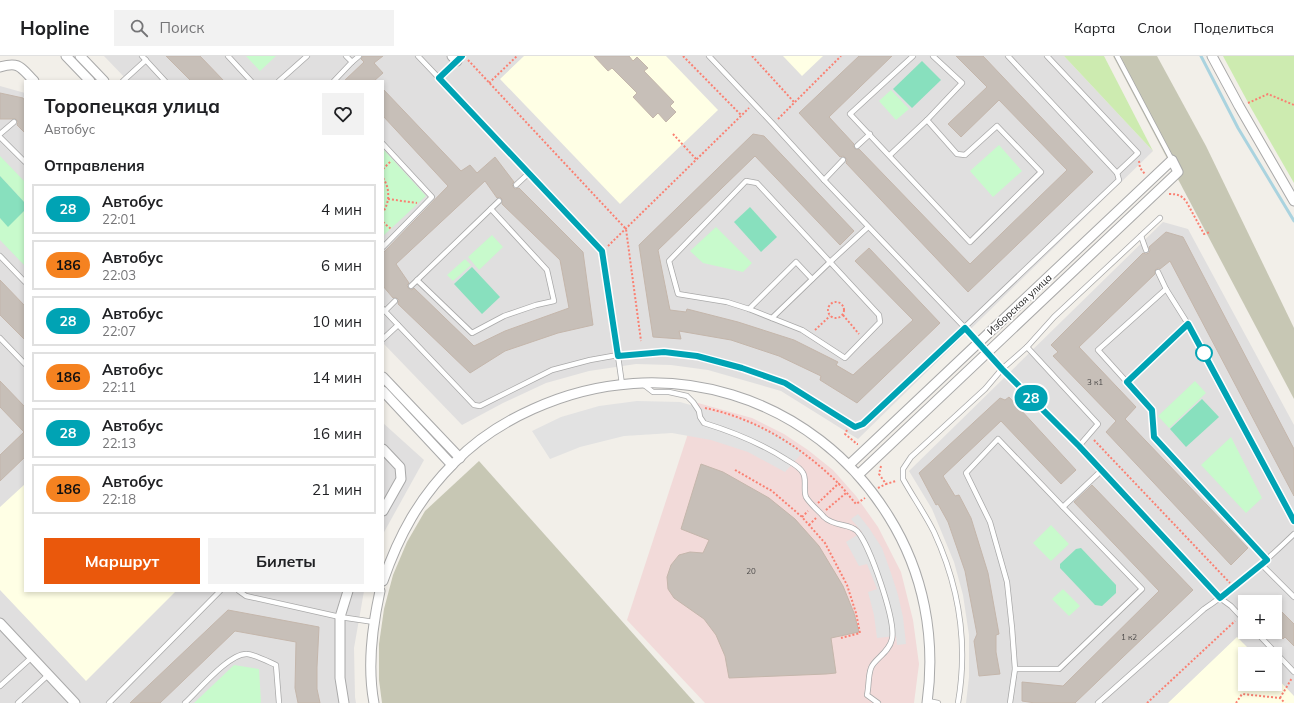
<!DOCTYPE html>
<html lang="ru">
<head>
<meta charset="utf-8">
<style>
	:root { --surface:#fff; --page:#f2f2f2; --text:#202124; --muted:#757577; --line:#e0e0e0; --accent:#ea580c }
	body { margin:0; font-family:Mulish,sans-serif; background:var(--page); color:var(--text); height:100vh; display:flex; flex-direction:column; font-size:15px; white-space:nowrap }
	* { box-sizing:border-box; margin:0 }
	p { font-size:13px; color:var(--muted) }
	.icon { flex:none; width:22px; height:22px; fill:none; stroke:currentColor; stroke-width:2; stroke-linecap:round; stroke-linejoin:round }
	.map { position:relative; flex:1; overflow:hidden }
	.sheet { position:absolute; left:24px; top:24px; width:360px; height:512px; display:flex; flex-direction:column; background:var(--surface); border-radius:0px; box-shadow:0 2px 6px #0003 }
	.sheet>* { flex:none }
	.badge { padding:0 8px; border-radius:13px; font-size:14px; line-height:26px }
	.buttons { position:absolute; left:1238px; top:539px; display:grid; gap:8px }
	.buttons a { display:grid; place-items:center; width:44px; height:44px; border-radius:0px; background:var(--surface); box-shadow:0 2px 6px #0003; font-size:20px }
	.map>.badge { position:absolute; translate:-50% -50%; box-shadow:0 0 0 2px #fff }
	h2 { padding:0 20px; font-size:15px; line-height:36px }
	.round { display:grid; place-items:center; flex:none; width:42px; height:42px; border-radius:0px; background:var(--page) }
	.head { display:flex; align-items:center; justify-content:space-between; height:68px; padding:0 20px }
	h1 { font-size:19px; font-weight:700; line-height:30px }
	.primary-button { display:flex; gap:8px; margin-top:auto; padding:8px 20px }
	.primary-button a { flex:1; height:46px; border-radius:0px; background:var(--accent); color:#fff; font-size:16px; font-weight:700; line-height:46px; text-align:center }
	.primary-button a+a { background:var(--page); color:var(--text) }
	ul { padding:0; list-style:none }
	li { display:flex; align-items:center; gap:12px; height:50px; margin:0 8px 6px; padding:0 12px; border:2px solid var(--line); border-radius:0px }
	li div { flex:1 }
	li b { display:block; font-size:15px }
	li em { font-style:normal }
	li .badge { min-width:44px; font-weight:700; text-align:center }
	header { display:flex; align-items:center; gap:24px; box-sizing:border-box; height:56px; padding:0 20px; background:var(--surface); border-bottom:1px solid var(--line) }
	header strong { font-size:19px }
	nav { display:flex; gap:22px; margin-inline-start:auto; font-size:14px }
	.search { width:280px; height:36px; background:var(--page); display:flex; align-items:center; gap:10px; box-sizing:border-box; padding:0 14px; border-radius:0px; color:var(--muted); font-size:15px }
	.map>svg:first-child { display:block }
	.residential { fill:#e0dfdf; fill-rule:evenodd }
	.commercial { fill:#f2dad9 }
	.education { fill:#ffffe5 }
	.construction { fill:#c7c7b4 }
	.grass { fill:#cdebb0 }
	.park { fill:#c8facc }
	.pitch { fill:#88e0be }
	.parking { fill:#e2e2e2 }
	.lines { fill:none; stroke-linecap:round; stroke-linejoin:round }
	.stream { stroke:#aad3df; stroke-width:3 }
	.building { fill:#c7bfb8; stroke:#c4b6ab; fill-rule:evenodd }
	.lane-casing { stroke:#a9a9a9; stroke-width:6 }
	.street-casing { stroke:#a9a9a9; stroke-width:11 }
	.path { stroke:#fa8072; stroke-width:2; stroke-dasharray:2 2; stroke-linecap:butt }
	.lane { stroke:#fff; stroke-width:4.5 }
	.street { stroke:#fff; stroke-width:9 }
	.line-casing { stroke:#fff; stroke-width:9 }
	.line { stroke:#00a3b4; stroke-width:6 }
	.stop-dot { fill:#fff; stroke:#00a3b4; stroke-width:2 }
	.labels { text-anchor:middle; stroke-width:3.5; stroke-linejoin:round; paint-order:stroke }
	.number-label { font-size:8px; fill:#4b4948 }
	.street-label { font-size:10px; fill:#222; stroke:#fff }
</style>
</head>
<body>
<header>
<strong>Hopline</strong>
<div class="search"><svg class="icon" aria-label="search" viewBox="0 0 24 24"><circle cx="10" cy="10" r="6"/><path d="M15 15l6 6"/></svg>Поиск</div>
<nav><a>Карта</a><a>Слои</a><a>Поделиться</a></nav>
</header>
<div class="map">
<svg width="1294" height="647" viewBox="0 0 1294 647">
	<rect width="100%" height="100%" fill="#f2efe9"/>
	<g class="residential">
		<polygon points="104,0 1064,0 1153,95 858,383 781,335 708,314 671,309 636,308 589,315 546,327 503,347 462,369 383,287 383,25 128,25"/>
		<polygon points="0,30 25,37 25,535 364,535 354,592 355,641 356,647 0,647"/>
		<path d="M1163 166 1188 173 1294 369V647H966L969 621V579L963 539 954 506 932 453 909 415ZM1245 546H1275V576H1245ZM1245 598H1275V628H1245Z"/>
		<polygon points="383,367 424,404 383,478"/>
	</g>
	<polygon class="commercial" points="698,347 752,362 784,378 808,394 833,414 856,440 878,471 901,516 913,564 919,608 914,647 705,647 627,564"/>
	<g class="education">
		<polygon points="524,0 666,0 718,54 620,148 500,23"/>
		<polygon points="783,0 823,0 802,20"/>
		<polygon points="25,428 25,535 176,535 86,625 0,534 0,451"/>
		<polygon points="1237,581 1254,598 1245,598 1245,628 1275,628 1275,620 1294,640 1294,647 1168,647"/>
	</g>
	<g class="construction">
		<polygon points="1113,0 1157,0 1206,90 1294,272 1294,343"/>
		<polygon points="479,405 695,647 382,647 379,624 379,588 384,553 393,519 407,486 425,455"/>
	</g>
	<g class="grass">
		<polygon points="1064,0 1104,0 1153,95"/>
		<polygon points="1223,0 1294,0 1294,127 1251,52"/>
	</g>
	<g class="park">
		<polygon points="246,0 276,0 260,15"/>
		<polygon points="891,34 909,53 896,64 879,45"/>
		<polygon points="999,89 1022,115 993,141 970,115"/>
		<polygon points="383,93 426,140 383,180"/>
		<polygon points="0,100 25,126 25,147 0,120"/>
		<polygon points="25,154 25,210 0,184 0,162 8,170"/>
		<polygon points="716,171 752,207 743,216 703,207 690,195"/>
		<polygon points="492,179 503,191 479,214 468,201"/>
		<polygon points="465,203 471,209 453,225 447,219"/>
		<polygon points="1195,325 1206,337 1169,372 1158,360"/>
		<polygon points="1231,381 1262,442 1246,457 1201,409"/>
		<polygon points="1051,469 1069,488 1051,505 1033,487"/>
		<polygon points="1063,533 1080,550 1069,560 1052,543"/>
		<polygon points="234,609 259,613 261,646 260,647 194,647"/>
	</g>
	<g class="pitch">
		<polygon points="922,5 941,24 912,52 893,33"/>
		<polygon points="0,120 25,147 25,154 8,171 0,162"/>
		<polygon points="750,151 777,181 761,196 734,166"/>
		<polygon points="472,211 500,241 482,258 454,228"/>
		<polygon points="1202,343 1219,361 1186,391 1170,373"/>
		<polygon points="1081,492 1116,529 1116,537 1102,550 1095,549 1060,512 1060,508 1076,493"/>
	</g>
	<g class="parking">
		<polygon points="637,345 680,346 750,366 783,381 803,396 785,416 748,396 711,384 672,377 624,380 580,391 550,403 532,375 561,361 599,350"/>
		<polygon points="858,458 869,472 882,492 891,517 898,539 903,561 906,588 897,589 896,580 877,582 874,559 868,536 877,533 867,508 859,510 846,486 862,476 851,463"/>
	</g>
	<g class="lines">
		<polyline class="stream" points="1201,0 1238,72 1294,165"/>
	</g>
	<g class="building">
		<polygon points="166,0 200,0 224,25 191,25"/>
		<polygon points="363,0 383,0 374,7 383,17 374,25 344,25 364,6 361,3"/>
		<polygon points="594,0 629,0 633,5 637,1 648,12 644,15 674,46 670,50 676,56 666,66 658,57 653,62 633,41 637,37 612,12 608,15"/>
		<polygon points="859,0 892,0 829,61 854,88 853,90 855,93 859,93 970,208 1067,114 999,44 961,81 948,68 987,31 956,0 983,0 1093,116 968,236 846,107 847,104 846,102 843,100 840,101 799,57"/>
		<path d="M383 33 461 115 470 109 477 117 495 101 514 126 512 128 513 131 515 133 519 132 583 196 593 269 558 277 505 295 470 317 398 248 399 244 397 242H393L383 230V197L448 130 383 60ZM485 125 497 142 500 141 502 143V148L560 204 569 252 505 275 474 290 414 232 412 234 408 232 407 229 409 227 396 208Z"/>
		<polygon points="0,37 23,42 25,45 25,77 17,69 18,66 16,63 0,63"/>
		<polygon points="753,78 764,80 854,175 840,189 755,100 658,194 670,254 686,256 687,253 738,266 794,284 838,306 836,309 853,319 913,264 855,205 869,192 940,267 857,347 820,324 821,320 779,300 731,284 679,275 681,283 653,281 639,189"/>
		<polygon points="1166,176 1183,181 1294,393 1294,440 1170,205 1160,213 1158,212 1155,214 1155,218 1079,291 1136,351 1125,363 1248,492 1231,509 1106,376 1116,365 1053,300 1058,296 1051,289 1143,197 1146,198 1149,197 1150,194 1149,191"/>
		<polygon points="0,224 25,250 25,284 0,259"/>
		<polygon points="0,325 25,351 25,401 0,425 0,399 24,376 0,351"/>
		<polygon points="1009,341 1076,414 1061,428 1001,365 943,420 955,440 959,439 971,462 988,517 999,578 996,579 996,596 1000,618 979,620 974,585 977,578 965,515 948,466 938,448 936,449 919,417 1000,342 1005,344"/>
		<polygon points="701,408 723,416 769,442 795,463 819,490 843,530 854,557 859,576 831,582 836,617 826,618 729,622 725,600 716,579 704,563 674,542 668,533 667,521 671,509 679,499 690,496 703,497 709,484 681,473"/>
		<polygon points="1092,429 1193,534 1075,647 1035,647 1022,645 1022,626 1063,630 1159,535 1074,446"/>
		<polygon points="1275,549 1294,568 1294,590 1285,581 1283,583 1275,575"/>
		<polygon points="228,554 319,571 317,611 317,633 320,647 298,647 295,632 296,586 235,575 160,647 130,647"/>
	</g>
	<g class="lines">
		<defs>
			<g id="lane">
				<polyline points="142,0 165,25"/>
				<polyline points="228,0 251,25"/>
				<polyline points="418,0 603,195 622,328"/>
				<polyline points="709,0 773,68 824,124 988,296 1002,313 1079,390 1220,542 1231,550 1245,565"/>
				<polyline points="913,0 850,58 970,186 1041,116 997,70 965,99 957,98 927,64 962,27 933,0"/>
				<polyline points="1047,0 1138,97 1117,117"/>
				<polyline points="1117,0 1172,104"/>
				<polyline points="352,6 359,0"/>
				<polyline points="439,22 462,0"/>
				<polyline points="123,25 146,4"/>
				<polyline points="279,25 307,0"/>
				<polyline points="334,25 352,6 346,0"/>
				<polyline points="0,78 14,66"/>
				<polyline points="0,81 25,106"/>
				<polyline points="383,88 432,141 383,191"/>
				<polyline points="857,90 870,78"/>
				<polyline points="890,99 927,64"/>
				<polyline points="824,124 843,104"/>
				<polygon points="746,125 757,127 879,259 880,266 845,302 802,274 749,253 727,246 678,238 669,205"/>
				<polyline points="516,129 529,117"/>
				<polyline points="1141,180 1146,194"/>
				<polyline points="0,200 25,226"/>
				<polyline points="1158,216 1166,233 1188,268 1294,465"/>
				<polyline points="417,224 472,277 504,260 536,249 554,245 547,214 491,153"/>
				<polyline points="411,230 499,145"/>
				<polyline points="1166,233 1098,294 1152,354 1154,381 1267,504"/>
				<polyline points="383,253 474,349 480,350 552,314 590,304 618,299 664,296 697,300 742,312 785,327 855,371 863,368 1119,124 1117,117 1008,0"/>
				<polyline points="749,253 796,206 812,223"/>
				<polyline points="385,255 395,245"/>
				<polyline points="772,262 830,206 868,171"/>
				<polyline points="0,282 25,308"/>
				<polyline points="383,283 398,269"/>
				<polyline points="1027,291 1098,368 1079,390"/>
				<polyline points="1127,326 1188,268"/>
				<path d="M644 329 653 336H669L687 340 693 346 699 355 700 361 704 367C733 376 761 387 787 404 792 407 800 411 803 417 807 423 803 434 806 441 810 448 819 455 824 461 834 471 849 467 857 475 870 489 896 565 892 583 889 597 874 603 871 612 868 620 869 631 867 639L878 647"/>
				<polyline points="1262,509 1294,541"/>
				<polyline points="239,535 246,540 340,561 374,566"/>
				<polyline points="1256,576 1294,616"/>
				<polyline points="1015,613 1059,613 1142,533 1063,451"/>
				<polyline points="0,630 32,601"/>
				<polyline points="928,645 938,647"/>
				<polyline points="18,647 48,619"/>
				<polyline points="109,647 220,535"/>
				<path d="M185 647C198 635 229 597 247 598 253 598 269 606 276 609L279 647"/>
				<path d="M958 647C968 589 959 530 934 476 925 458 913 441 903 423V413L911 401 985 333 1002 313 1027 291 1054 261 1160 162"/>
				<polyline points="1010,647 1015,613 1012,572 1007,526 990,466 966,417 998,383 1063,451 1102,414"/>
				<path d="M1098 647 1204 553C1237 531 1266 505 1294 478"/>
			</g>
			<g id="street">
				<polyline points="66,0 90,25"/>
				<polyline points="80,0 104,25"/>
				<polyline points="452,0 457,5"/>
				<polyline points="1212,0 1239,50 1294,145"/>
				<path d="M0 11C20 5 21 12 34 25"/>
				<polyline points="383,321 460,402"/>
				<polyline points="383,335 452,409"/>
				<polyline points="383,393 400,411 401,423 383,455"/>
				<polyline points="849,409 1172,104 1178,116 858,419"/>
				<path d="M383 525C399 479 419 442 454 407 476 384 504 366 533 353 664 293 814 339 889 461 924 517 936 582 927 647"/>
				<polyline points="0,567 75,647"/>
				<polyline points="344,647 340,622 340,561 348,535"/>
				<path d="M374 647C367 610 372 572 380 535"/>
			</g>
		</defs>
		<use href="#lane" class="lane-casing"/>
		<use href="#street" class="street-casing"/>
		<g class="path">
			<polyline points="683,0 742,60"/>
			<polyline points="752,0 794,46"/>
			<polyline points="468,4 626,173 641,285"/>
			<polyline points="489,27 517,0"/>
			<polyline points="1248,47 1268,38 1294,49"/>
			<polyline points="778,63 841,0"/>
			<polyline points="673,78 696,103"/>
			<polyline points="1139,105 1140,112 1145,118"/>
			<polyline points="383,113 391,105"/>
			<path d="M383 122C390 132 390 146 383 156"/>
			<path d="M1169 138C1177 138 1181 139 1186 145L1204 178 1210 176"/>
			<polyline points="388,143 417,147"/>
			<polyline points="383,166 391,173"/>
			<polyline points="608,190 749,52"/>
			<circle cx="836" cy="254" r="8"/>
			<polyline points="843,259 859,278"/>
			<polyline points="815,274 830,260"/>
			<path d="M705 352C755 362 802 391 838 427 844 433 850 441 856 448L865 442"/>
			<polyline points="847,374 845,378 857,388 858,388"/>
			<polyline points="1094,384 1230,527"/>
			<polyline points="881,410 879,418 886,428 896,425"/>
			<polyline points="735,414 772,435 802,461 825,487 847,529 856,557 860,577 841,582"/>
			<polyline points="878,432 886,428"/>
			<polyline points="818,447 839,427"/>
			<polyline points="826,454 846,437"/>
			<polyline points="802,461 808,455"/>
			<polyline points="809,469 816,462"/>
			<polyline points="1280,642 1292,622"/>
			<polyline points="1147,647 1235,565"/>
			<polyline points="1236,647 1242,638 1280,642 1285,647"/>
		</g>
		<use href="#lane" class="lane"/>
		<use href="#street" class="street"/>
	</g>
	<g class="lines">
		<defs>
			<polyline id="line" points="462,0 439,22 602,195 618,300 664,296 697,300 742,312 785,327 855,371 863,368 965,272 1002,313 1079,390 1220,542 1267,504 1154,381 1152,354 1127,326 1188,268 1294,465"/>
		</defs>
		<use href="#line" class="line-casing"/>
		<use href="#line" class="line"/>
	</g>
	<circle class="stop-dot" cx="1204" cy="297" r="8"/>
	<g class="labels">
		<g class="number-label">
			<text x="1095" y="329">3 к1</text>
			<text x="751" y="518">20</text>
			<text x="1129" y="584">1 к2</text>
		</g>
		<g class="street-label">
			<text transform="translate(1019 248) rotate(-43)" y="4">Изборская улица</text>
		</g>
	</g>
</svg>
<div class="buttons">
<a>+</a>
<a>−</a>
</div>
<b class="badge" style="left:1031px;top:342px;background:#00a3b4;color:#fff">28</b>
<section class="sheet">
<div class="head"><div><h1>Торопецкая улица</h1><p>Автобус</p></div><a class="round"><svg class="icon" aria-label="heart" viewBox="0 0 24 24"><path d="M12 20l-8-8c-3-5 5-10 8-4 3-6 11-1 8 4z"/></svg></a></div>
<h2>Отправления</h2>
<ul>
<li><span class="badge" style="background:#00a3b4;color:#fff">28</span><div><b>Автобус</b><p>22:01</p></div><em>4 мин</em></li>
<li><span class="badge" style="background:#f58220;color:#111">186</span><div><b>Автобус</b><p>22:03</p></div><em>6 мин</em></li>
<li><span class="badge" style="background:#00a3b4;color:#fff">28</span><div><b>Автобус</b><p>22:07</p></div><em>10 мин</em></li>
<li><span class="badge" style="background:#f58220;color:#111">186</span><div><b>Автобус</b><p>22:11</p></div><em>14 мин</em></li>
<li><span class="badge" style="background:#00a3b4;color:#fff">28</span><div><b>Автобус</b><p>22:13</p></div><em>16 мин</em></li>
<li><span class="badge" style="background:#f58220;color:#111">186</span><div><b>Автобус</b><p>22:18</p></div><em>21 мин</em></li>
</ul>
<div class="primary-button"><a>Маршрут</a><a>Билеты</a></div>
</section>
</div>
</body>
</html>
